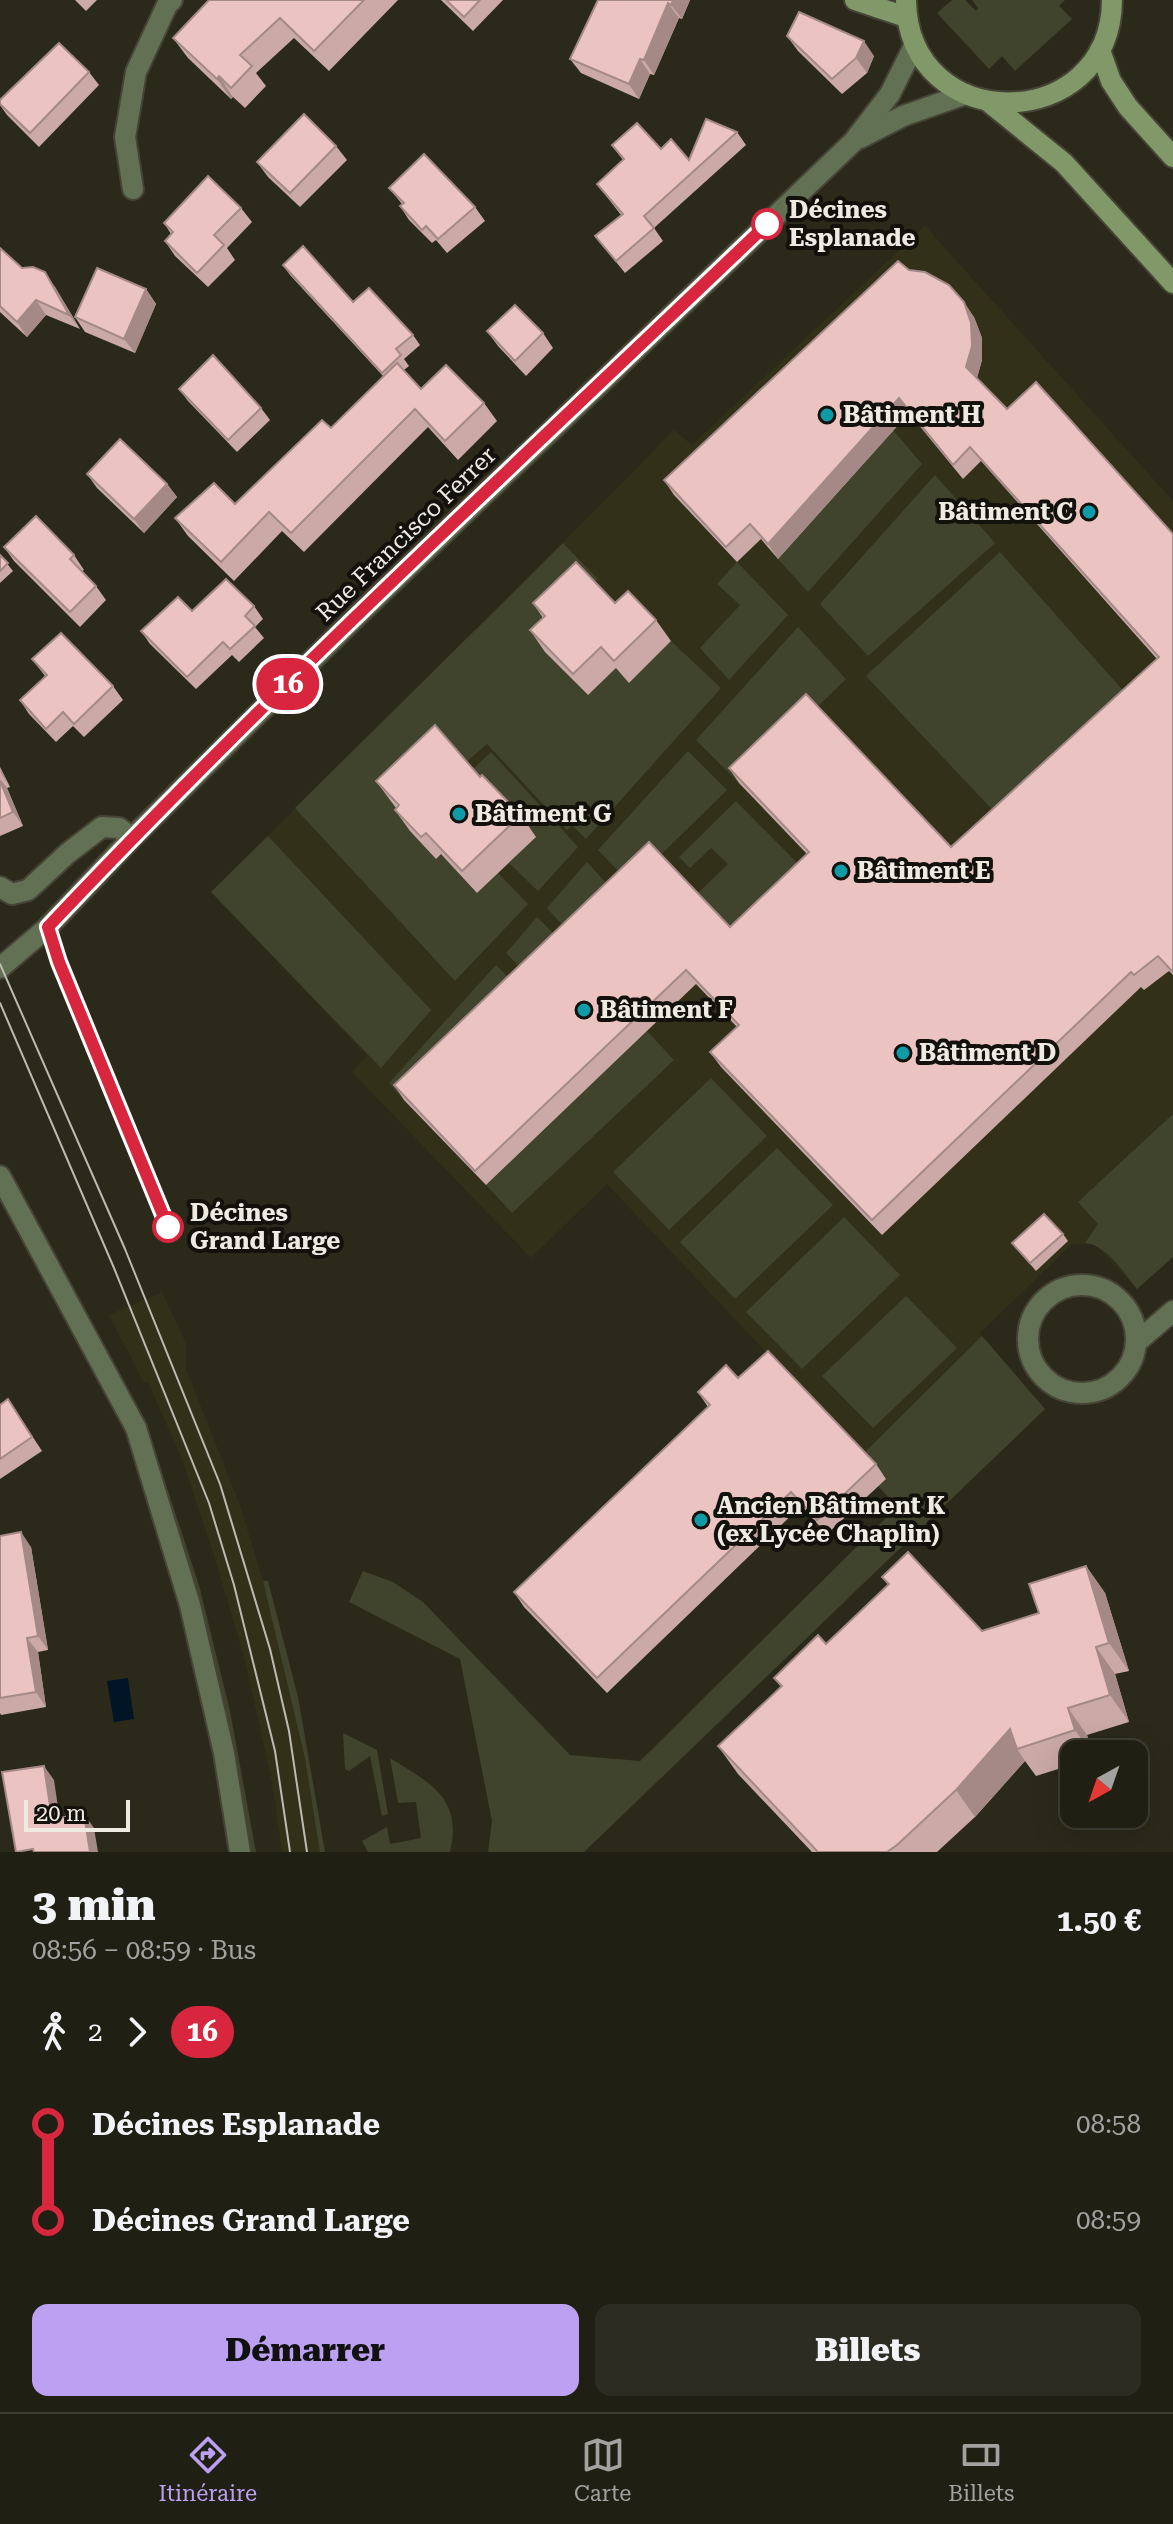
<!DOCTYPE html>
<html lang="fr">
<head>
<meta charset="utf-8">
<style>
	:root { --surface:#201f14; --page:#2d2c22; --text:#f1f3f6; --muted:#a2a2a0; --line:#3d3d34; --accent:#bca0f2 }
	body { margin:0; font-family:"Roboto Serif",serif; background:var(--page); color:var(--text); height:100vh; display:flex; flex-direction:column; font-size:30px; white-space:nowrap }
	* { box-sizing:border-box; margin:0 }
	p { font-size:26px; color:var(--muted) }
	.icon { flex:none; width:44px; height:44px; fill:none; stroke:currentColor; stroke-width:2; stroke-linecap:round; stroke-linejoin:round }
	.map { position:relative; height:1852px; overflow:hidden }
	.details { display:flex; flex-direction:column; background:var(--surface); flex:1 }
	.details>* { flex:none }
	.badge { padding:0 16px; border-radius:26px; font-size:28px; line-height:52px }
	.needle { width:52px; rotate:220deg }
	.controls { position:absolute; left:1060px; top:1740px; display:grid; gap:16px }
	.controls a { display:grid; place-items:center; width:88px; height:88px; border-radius:16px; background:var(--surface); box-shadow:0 8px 32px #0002,0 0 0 2px var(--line); font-size:40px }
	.scale { position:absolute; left:24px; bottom:20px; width:106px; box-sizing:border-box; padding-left:8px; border:4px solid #edebe2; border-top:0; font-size:22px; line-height:28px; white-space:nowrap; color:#edebe2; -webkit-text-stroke:6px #13110b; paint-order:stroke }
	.map>.badge { position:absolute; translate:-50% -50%; box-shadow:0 0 0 4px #fff }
	.legs { display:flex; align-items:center; gap:12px; height:88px; padding:0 32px; font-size:26px }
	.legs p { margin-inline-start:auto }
	.headline { display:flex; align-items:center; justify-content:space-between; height:136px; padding:0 32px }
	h1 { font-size:44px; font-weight:800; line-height:60px }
	.button { display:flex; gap:16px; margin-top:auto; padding:16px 32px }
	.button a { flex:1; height:92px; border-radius:16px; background:var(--accent); color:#111; font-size:32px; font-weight:800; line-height:92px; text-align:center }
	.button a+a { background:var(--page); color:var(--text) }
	ul { padding:0 32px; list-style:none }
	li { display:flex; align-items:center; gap:28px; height:96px; font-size:30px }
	li i { display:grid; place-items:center; width:12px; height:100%; margin:0 10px; background:currentColor }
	li i::after { content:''; width:20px; height:20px; margin:-10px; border:6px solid; border-radius:50%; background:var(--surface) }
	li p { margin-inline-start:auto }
	li:first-child i { background:linear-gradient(#0000 50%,currentColor 0) }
	li:last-child i { background:linear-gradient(currentColor 50%,#0000 0) }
	.dock { display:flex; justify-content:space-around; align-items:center; height:112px; border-top:2px solid var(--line); background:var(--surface); font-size:22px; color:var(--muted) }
	.dock a { display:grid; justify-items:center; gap:4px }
	.dock .on { color:var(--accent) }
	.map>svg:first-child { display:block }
	.built { fill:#33301a }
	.green { fill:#41442c }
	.water { fill:#011526 }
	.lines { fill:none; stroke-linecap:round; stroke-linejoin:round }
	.minor-casing { stroke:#464436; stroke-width:24 }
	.secondary-casing { stroke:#464436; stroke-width:24 }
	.minor { stroke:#627053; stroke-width:20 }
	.secondary { stroke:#819869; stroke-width:20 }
	.tram { stroke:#bdbbb1; stroke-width:2 }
	.wall { fill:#caa9a6 }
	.shaded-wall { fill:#a48987 }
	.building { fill:#ebc4c1; stroke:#a48987; stroke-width:2 }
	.line-1-casing { stroke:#fff; stroke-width:18 }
	.line-1 { stroke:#d7263d; stroke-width:12 }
	.stop-1-dot { fill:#fff; stroke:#d7263d; stroke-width:4 }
	.culture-dot { fill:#0f9aa8; stroke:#13110b; stroke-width:3 }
	.labels { text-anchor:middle; stroke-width:8; stroke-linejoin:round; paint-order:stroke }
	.stop-label { font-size:24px; font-weight:bold; fill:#edebe2; stroke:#13110b; text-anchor:start }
	.poi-label { font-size:24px; font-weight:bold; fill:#edebe2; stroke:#13110b; text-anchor:start }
	.street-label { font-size:24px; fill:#edebe2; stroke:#13110b }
</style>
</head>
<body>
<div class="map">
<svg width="1173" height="1852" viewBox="0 0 1173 1852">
	<rect width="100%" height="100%" fill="#2b291a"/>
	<g class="built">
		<polygon points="925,226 1173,501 1173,1257 1137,1289 1095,1244 1072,1244 980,1333 1045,1409 927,1522 607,1184 531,1258 352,1072 367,1056 211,892 482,624 674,430 692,445"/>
		<polygon points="162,1292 186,1343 186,1369 240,1505 263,1581 266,1581 296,1699 324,1852 282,1852 272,1782 245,1660 216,1562 183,1462 148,1382 144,1383 109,1315"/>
	</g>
	<g class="green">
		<polygon points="952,0 965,0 976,11 978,8 972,0 1065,0 1059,6 1072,19 1015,71 1002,56 989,69 937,13"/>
		<polygon points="886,422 922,464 808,592 778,559 885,439"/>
		<polygon points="935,475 995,543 868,656 820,604"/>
		<polygon points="563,543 598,579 591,584 545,652 587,695 616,668 630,682 671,641 721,688 586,839 572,825 567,830 487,744 465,763 392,802 414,827 410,831 435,858 441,854 478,892 498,873 528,904 455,981 295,808"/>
		<polygon points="1000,552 1135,704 1005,823 866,676"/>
		<polygon points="737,562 788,615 729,680 700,648 740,605 717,584"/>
		<polygon points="798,627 846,679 739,783 696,740"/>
		<polygon points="688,751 727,790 631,884 598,850"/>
		<polygon points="491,752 578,847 538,891 509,863 535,837 472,770"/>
		<polygon points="736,801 810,876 741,942 696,895 728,864 711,848 690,868 679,857"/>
		<polygon points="268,836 431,1010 381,1068 211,892"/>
		<polygon points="587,862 618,896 574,938 547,908"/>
		<polygon points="537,917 566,946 531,979 506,953"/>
		<polygon points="496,965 520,989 404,1100 389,1083"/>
		<polygon points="647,1031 674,1060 512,1213 486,1185"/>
		<polygon points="711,1078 767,1136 669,1230 613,1172"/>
		<path d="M1173 1114V1257L1137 1289C1124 1273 1107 1245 1085 1243L1098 1224 1078 1202Z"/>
		<polygon points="777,1148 833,1205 735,1299 680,1242"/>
		<polygon points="844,1217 900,1275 802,1369 746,1312"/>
		<polygon points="906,1296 957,1348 873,1428 822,1376"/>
		<polygon points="982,1336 1045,1409 584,1852 488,1852 492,1821 460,1659 349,1602 363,1571 393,1582 423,1602 570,1755 640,1761 897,1507 878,1486 886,1478 863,1454"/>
		<polygon points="146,1424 199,1585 230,1711 256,1852 250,1852 220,1700"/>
		<polygon points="263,1581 268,1581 298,1697 325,1852 320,1852 305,1758"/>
		<polygon points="343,1733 377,1750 388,1814 382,1816 370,1756 349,1771 345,1769"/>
		<path d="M390 1758C430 1783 463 1798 450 1852H368L362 1841 387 1827 390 1844 421 1838 416 1802 398 1803Z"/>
	</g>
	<polygon class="water" points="128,1678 134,1719 114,1722 107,1681"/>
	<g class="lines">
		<defs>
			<g id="minor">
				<polyline points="860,138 903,116 966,94"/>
				<polyline points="133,189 125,137 136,72 167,5 172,0"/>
				<polyline points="0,887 12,894 28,890 68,853 102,827 119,828 132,838"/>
				<polyline points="0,968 48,927 132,838 355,618 853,142 890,94 915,44"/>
				<polyline points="0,1176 136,1428 190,1605 224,1753 240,1852"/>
				<circle cx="1082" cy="1339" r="54"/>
				<polyline points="1137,1342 1173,1311"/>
			</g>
			<g id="secondary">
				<polyline points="855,0 906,17"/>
				<path d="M906 0C908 138 1111 135 1112 0"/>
				<polyline points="1100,50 1111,81 1128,107 1173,157"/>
				<polyline points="990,103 1064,163 1173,283"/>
			</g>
		</defs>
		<use href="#minor" class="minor-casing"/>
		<use href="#secondary" class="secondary-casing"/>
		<use href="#minor" class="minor"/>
		<use href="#secondary" class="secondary"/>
		<g class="tram">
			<polyline points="0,964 125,1249 220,1484 270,1649 289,1731 307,1852"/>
			<polyline points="0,1003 114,1268 209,1503 234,1585 275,1751 290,1852"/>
		</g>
	</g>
	<g class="wall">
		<polygon points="75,0 97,0 86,11"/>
		<polygon points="209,0 398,0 329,71 294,38 256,73 266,86 245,108 233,97 231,99 188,58 173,38"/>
		<polygon points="441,0 503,0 473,31"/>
		<polygon points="598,0 690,0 682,19 679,18 654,75 650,74 639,99 581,73 570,59"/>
		<polygon points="787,36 874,56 867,73 842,94 798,51"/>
		<polygon points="89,72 99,85 39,147 7,115 0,105 0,100"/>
		<polygon points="737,132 746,145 654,228 663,241 625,273 595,236 621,215 597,184 623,160 612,145 661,149 689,160"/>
		<polygon points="336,146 347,160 300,207 268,177 257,162"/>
		<polygon points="389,188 475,207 485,221 447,253 436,240 432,243 409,220 400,206 402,204"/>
		<polygon points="241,208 252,222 227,248 235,260 208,287 175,256 165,241 171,234 164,223"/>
		<polygon points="0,248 22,268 55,287 80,329 46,315 27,337 0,312"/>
		<polygon points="283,265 413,335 420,345 404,359 409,366 404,370 421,389 484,403 497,421 458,460 428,427 304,552 282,531 234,581 188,536 175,518 235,504 331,428 383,376 290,275"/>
		<polygon points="909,270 974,317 982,338 982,360 977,378 1007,409 1173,534 1173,975 1169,971 1144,990 1141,987 882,1235 721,1067 710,1052 737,1027 696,984 486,1185 404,1100 394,1085 730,927 807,854 739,783 729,768 951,847 1157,659 981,461 963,479 909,413 778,559 761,539 737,562 674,495 664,480"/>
		<polygon points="146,289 156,304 135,353 85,332 75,317"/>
		<polygon points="487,331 543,333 553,348 526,376 498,346"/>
		<polygon points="179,389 261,408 270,420 237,452 188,401"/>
		<polygon points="87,474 167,484 177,497 144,533 97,488"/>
		<polygon points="4,547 74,555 84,570 82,571 96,586 106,600 80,627 14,561"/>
		<polygon points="0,555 13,571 0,583"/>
		<polygon points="533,603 615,603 656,620 671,641 629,683 616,668 588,695 545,652 530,630 543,618"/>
		<polygon points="254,606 263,619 255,627 264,638 239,662 232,655 196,689 150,644 141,631 192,611"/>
		<polygon points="32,659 113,686 123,700 84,737 73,726 56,742 29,714 20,700 45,676"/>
		<polygon points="0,767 10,787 7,788 23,826 0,836"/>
		<polygon points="480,777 521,815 536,837 477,893 441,854 436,859 410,831 395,810 396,808 376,781"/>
		<polygon points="1063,1234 1068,1241 1036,1271 1012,1243"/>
		<polygon points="738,1378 876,1464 886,1479 827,1534 801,1506 607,1693 524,1607 514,1592 708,1407 698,1392"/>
		<polygon points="8,1399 42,1451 0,1479 0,1405"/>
		<polygon points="0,1536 31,1547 48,1650 38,1652 46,1707 1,1715 0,1713"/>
		<polygon points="1086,1566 1105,1593 1129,1671 1115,1674 1129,1722 1087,1735 1093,1754 1074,1754 1074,1764 1036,1776 1025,1761 975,1817 937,1852 812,1852 738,1774 718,1746 781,1687 774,1678 826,1644 888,1585 882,1577 982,1631 1039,1613"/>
	</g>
	<g class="shaded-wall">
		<polygon points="673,0 690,0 682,19 671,5"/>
		<polygon points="668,3 679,18 654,75 644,60"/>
		<polygon points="864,41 874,56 867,73 856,58"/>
		<polygon points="640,59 650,74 639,99 629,84"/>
		<polygon points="219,76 233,97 231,99 217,79"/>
		<polygon points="45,272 55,287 80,329 69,315"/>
		<polygon points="146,289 156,304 135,353 124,339"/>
		<polygon points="36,300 46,315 27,337 17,322"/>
		<polygon points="964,302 974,317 982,338 982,360 976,381 966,367"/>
		<polygon points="899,398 909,413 778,559 768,544"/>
		<polygon points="167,484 177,497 144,533 134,519"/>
		<polygon points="0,767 10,787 1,773"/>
		<polygon points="0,779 7,788 23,826 13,812"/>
		<polygon points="21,1532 31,1547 48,1650 38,1636"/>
		<polygon points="1086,1566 1105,1593 1129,1671 1109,1643"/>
		<polygon points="27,1638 38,1652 46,1707 36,1692"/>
		<polygon points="1096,1647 1115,1674 1129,1722 1110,1695"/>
		<polygon points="1068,1708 1087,1735 1093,1754 1092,1754 1075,1730"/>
		<polygon points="1010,1729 1017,1749 1025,1761 975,1817 956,1790"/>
		<polygon points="44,1766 54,1780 62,1834 52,1819"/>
		<polygon points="84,1814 94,1828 98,1852 90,1852"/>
	</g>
	<g class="building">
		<polygon points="209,0 364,0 314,51 280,18 240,55 252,66 231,88 219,76 217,79 173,38"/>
		<polygon points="446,0 480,0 464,17"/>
		<polygon points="598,0 673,0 671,5 668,3 644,60 640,59 629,84 570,59"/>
		<polygon points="799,12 864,41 856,58 832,79 787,36"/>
		<polygon points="59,43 89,72 30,133 0,104 0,100"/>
		<polygon points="304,114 336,146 290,193 257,162"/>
		<polygon points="706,119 737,132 644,216 654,228 616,261 595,236 623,214 597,184 624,159 612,145 637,123 661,149 671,139 689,160"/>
		<polygon points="424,154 475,207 438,239 426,226 422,230 400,206 404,203 389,188"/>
		<polygon points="208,176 241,208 214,235 224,245 197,273 165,241 173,232 164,223"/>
		<polygon points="303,246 353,302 369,288 413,335 396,349 401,355 382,373 283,265"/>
		<polygon points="0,248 22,268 33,267 45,272 69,315 36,300 17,322 0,306"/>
		<polygon points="898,261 909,270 925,272 949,285 964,302 971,323 972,346 966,367 1007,409 1036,382 1173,534 1173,972 1158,956 1134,975 1131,972 872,1220 710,1052 739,1025 686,970 475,1171 394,1085 649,842 730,927 809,852 729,768 806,694 951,847 1159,657 970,447 953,465 899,398 768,544 750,524 726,547 664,480"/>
		<polygon points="97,268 146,289 124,339 75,317"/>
		<polygon points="515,305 543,333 515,361 487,331"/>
		<polygon points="213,355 261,408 228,440 179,389"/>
		<polygon points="397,363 421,389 446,365 484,403 445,441 415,409 291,533 269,512 221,562 175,518 214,483 235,504 322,420 331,428"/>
		<polygon points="120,439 167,484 134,519 87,474"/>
		<polygon points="36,516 74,555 70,559 96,586 70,612 4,547"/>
		<polygon points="0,555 8,563 0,571"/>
		<polygon points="576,562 615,603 628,591 656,620 614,661 601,647 573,674 530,630 545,616 533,603"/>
		<polygon points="226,579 254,606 245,616 255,626 230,649 223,642 187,677 141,631 178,597 192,611"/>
		<polygon points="61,633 113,686 74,724 63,712 46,729 20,700 47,675 32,659"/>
		<polygon points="435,725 480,777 482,775 521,815 462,871 426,833 421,837 395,810 399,805 376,781"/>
		<polygon points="0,781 13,812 0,818"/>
		<polygon points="1044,1214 1063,1234 1030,1263 1012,1243"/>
		<polygon points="768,1351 876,1464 817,1520 791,1492 597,1678 514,1592 710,1405 698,1392 726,1365 738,1378"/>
		<polygon points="8,1399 32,1437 0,1459 0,1405"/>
		<polygon points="21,1532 38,1636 27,1638 36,1692 0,1698 0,1536"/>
		<polygon points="908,1552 982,1631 1039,1613 1029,1584 1086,1566 1109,1643 1096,1647 1110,1695 1068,1708 1075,1730 1017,1749 1010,1729 956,1790 897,1845 887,1852 818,1852 718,1746 782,1686 774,1678 818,1635 826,1644 889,1584 882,1577"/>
		<polygon points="44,1766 52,1819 84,1814 90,1852 34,1852 33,1849 16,1852 2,1772"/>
	</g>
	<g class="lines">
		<defs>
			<path id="line-1" d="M168 1227 59 962 48 927C278 683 525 456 767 224"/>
		</defs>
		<use href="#line-1" class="line-1-casing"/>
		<use href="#line-1" class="line-1"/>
	</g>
	<g class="stop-1-dot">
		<circle cx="767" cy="224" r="14"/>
		<circle cx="168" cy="1227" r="14"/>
	</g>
	<g class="culture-dot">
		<circle cx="827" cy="415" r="8"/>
		<circle cx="1089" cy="512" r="8"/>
		<circle cx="459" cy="814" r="8"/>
		<circle cx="841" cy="871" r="8"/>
		<circle cx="584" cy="1010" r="8"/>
		<circle cx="903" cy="1053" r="8"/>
		<circle cx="701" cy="1520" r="8"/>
	</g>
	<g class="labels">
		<g class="stop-label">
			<text x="789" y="218">Décines<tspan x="789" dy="28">Esplanade</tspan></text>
			<text x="190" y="1221">Décines<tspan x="190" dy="28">Grand Large</tspan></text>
		</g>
		<g class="poi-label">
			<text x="843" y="423">Bâtiment H</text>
			<text x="1073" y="520" text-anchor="end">Bâtiment C</text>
			<text x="475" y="822">Bâtiment G</text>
			<text x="857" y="879">Bâtiment E</text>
			<text x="600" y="1018">Bâtiment F</text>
			<text x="919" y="1061">Bâtiment D</text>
			<text x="717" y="1514">Ancien Bâtiment K<tspan x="717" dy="28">(ex Lycée Chaplin)</tspan></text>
		</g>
		<g class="street-label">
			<text transform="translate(406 534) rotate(-44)" y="8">Rue Francisco Ferrer</text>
		</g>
	</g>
</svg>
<div class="controls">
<a><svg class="needle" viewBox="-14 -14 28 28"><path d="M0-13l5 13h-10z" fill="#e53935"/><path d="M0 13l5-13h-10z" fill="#a2a2a0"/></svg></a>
</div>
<div class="scale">20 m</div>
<b class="badge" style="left:288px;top:684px;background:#d7263d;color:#fff">16</b>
</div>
<section class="details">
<div class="headline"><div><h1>3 min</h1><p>08:56 – 08:59 · Bus</p></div><b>1.50 €</b></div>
<div class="legs"><svg class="icon" aria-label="walk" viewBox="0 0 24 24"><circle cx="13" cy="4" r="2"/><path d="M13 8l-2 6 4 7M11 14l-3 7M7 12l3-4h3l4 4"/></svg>2<svg class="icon" aria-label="forward" viewBox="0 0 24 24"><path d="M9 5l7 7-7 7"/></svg><b class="badge" style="background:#d7263d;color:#fff">16</b></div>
<ul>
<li><i style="color:#d7263d"></i><b>Décines Esplanade</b><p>08:58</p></li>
<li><i style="color:#d7263d"></i><b>Décines Grand Large</b><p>08:59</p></li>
</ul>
<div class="button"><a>Démarrer</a><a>Billets</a></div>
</section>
<nav class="dock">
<a class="on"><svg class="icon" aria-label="directions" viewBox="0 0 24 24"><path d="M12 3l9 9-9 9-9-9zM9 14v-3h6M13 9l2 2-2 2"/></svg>Itinéraire</a>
<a><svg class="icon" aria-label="map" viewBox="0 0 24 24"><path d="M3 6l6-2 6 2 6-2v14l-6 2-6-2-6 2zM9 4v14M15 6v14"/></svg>Carte</a>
<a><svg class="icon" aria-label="tickets" viewBox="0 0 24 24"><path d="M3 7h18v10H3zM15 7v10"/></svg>Billets</a>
</nav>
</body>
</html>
